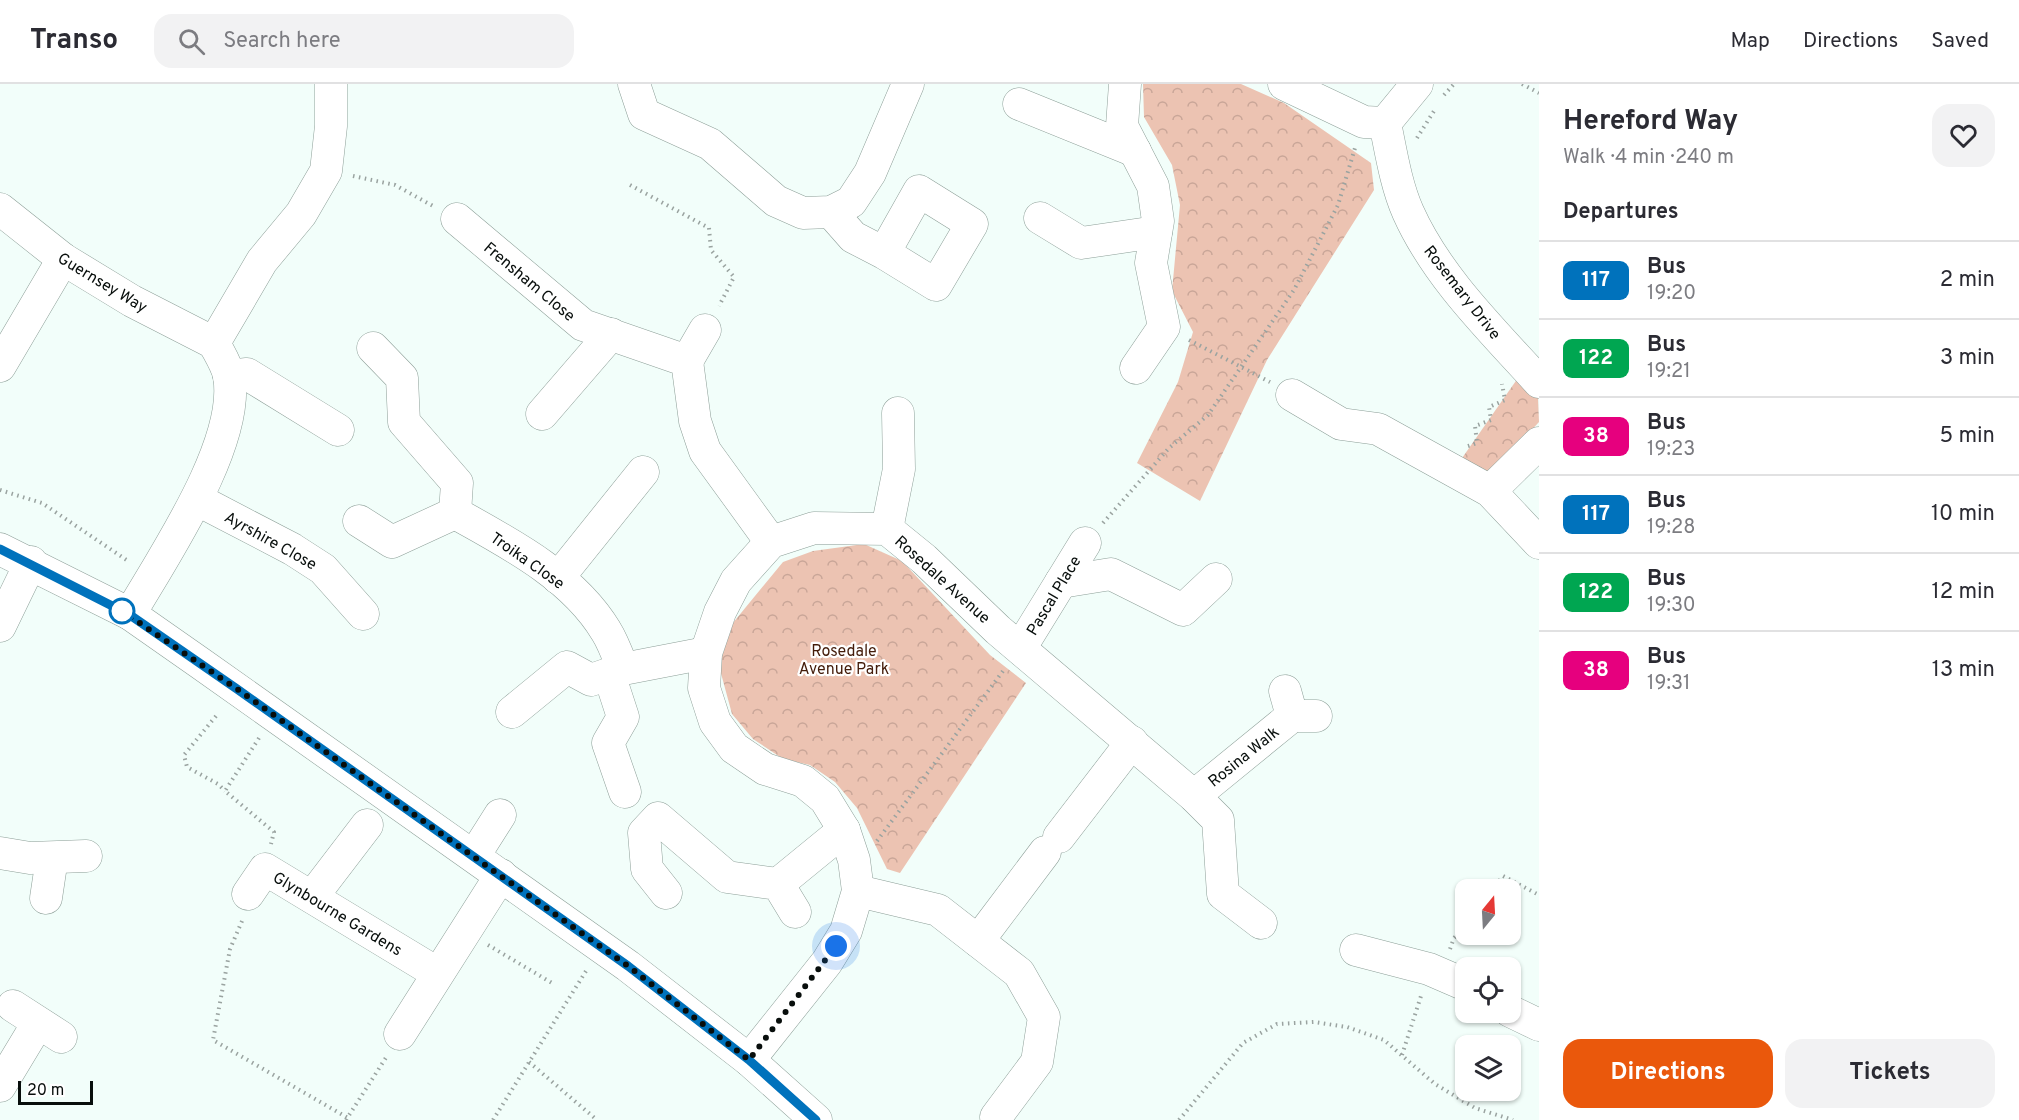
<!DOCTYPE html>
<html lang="en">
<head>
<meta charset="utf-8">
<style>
	:root { --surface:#fff; --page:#f2f2f3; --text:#2b2b33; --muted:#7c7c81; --line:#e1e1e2; --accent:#ea580c }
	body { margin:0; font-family:Overpass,sans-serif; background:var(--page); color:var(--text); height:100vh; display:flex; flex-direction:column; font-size:22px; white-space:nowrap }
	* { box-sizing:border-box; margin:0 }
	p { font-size:20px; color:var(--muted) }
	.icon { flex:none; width:33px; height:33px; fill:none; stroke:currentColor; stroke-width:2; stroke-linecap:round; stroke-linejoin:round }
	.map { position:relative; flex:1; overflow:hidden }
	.details { display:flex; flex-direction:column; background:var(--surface); width:480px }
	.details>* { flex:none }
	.badge { padding:0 12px; border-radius:9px; font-size:21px; line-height:39px }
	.needle { width:39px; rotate:18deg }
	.buttons { position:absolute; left:1455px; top:795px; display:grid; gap:12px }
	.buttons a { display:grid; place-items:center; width:66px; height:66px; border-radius:12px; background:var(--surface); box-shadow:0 2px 4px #0004; font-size:30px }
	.scale { position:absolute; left:18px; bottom:15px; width:75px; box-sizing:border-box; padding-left:6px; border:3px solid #080e0c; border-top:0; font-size:16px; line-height:21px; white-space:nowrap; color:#080e0c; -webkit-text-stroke:4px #fff; paint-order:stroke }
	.you { position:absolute; width:30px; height:30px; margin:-15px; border:4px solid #fff; border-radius:50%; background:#1a73e8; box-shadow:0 0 0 9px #1a73e833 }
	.map>.badge { position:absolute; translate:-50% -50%; box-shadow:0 0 0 3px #fff }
	h2 { padding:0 24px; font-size:22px; line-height:54px }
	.round { display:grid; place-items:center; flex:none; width:63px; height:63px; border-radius:18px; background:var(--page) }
	.summary { display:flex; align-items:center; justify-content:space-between; height:102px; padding:0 24px }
	h1 { font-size:28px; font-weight:700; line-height:45px }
	.button { display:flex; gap:12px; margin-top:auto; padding:12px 24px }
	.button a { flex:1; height:69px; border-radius:18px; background:var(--accent); color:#fff; font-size:24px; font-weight:700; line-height:69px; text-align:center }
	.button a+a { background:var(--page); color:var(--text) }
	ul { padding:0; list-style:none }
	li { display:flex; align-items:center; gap:18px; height:78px; padding:0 24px; border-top:2px solid var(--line) }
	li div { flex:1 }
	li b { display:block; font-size:22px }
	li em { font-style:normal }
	li .badge { min-width:66px; font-weight:700; text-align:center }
	header { display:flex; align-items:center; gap:36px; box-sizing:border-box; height:84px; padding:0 30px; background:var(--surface); border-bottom:2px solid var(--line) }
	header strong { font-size:28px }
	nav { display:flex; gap:33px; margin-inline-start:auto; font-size:21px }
	.search { width:420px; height:54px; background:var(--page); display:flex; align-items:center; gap:15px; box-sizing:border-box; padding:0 21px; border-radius:18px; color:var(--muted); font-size:22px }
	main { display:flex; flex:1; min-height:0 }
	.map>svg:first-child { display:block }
	.forest { fill:url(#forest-crowns) }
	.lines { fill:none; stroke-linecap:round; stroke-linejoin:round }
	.minor-casing { stroke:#8d9f98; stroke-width:33 }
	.path { stroke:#9aa3a0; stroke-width:4; stroke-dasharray:1.5 4.5; stroke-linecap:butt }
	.minor { stroke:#fff; stroke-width:32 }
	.line-casing { stroke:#fff; stroke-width:14 }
	.line { stroke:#0072bc; stroke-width:9 }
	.walk { stroke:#080e0c; stroke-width:6; stroke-dasharray:0 10.8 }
	.stop-dot { fill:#fff; stroke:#0072bc; stroke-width:3 }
	.labels { text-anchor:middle; stroke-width:4.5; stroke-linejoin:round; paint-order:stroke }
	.street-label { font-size:16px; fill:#080e0c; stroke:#fff }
	.park-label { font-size:16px; fill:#431c0a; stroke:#fff }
</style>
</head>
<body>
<header>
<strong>Transo</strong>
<div class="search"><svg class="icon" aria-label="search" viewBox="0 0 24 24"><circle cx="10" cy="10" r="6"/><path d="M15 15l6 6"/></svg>Search here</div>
<nav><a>Map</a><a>Directions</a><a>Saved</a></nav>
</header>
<main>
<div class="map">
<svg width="1539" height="1036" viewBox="0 0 1539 1036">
	<defs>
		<pattern id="forest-crowns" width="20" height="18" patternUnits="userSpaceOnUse" patternTransform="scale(1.5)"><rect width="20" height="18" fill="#ecc3b2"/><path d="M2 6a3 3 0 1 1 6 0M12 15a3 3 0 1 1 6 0" fill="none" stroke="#c9a698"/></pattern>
	</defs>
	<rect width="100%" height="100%" fill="#f2fefa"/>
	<g class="forest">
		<polygon points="1143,0 1241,0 1284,19 1371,79 1374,106 1267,276 1200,417 1137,379 1178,298 1193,248 1172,207 1180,121 1172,81 1144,33"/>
		<polygon points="1520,291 1538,314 1539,338 1501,379 1486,388 1460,377"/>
		<polygon points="864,460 902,477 990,571 1026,599 900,789 887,785 857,724 835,698 810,681 783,675 753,655 732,630 719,582 732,540 783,478 813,467"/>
	</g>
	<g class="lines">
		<defs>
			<g id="minor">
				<polyline points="634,0 644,30 710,60 776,117 803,129 831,128 851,118 870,89 908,0"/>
				<polyline points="1125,0 1122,42 1153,102 1158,137 1151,179 1164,243 1136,284"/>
				<polyline points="1284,0 1364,38 1385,39 1417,0"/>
				<polyline points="1019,20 1135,67"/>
				<path d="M1385 39C1391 68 1396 101 1408 128 1437 193 1492 246 1539 298"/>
				<polyline points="0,125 63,175 132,217 214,259"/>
				<polyline points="831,128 853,153 884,169 919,107 972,140 936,201 884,169"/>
				<polyline points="1040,134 1081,159 1156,148"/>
				<polyline points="457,135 583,241 687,277 695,337 705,367 771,458"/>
				<polyline points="687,277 705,246"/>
				<polyline points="0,282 63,175"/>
				<polyline points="229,292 247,290 338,346"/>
				<polyline points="1292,311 1341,340 1378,345 1490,407 1539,459"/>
				<polyline points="542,330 611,250"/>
				<polyline points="1490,407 1539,359"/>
				<polyline points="198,416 292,465 323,485 363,530"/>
				<path d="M455 429C509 459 573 492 606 547 613 558 618 572 623 585L706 569"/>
				<polyline points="359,437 392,458 455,429 457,399 404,338 402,294 373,264"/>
				<polyline points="887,445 899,385 898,329"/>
				<polyline points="0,465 130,530 200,579 628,882 749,976 816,1036"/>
				<polyline points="558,494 643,388"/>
				<polyline points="1061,498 1111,490 1183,526 1216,495"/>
				<path d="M130 530C163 473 241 359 229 292 227 281 219 269 214 259L262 177 301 130 326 87 331 42V0"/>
				<polyline points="0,542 31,478"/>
				<polyline points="1021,563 1085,459"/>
				<polyline points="609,590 623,633 608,659 625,708"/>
				<polyline points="1285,607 1292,632 1316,632"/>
				<polyline points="512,628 567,583 591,596 623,585"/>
				<polyline points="1194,712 1292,632"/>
				<polyline points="1059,753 1132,658"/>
				<polyline points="0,769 30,774 86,772"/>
				<polyline points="474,772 500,731"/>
				<polyline points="778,800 844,746"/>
				<polyline points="858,807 938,826 1019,889 1044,933 1037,978 996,1033"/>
				<polyline points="666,809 647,785 644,749 658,734 727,793 778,800 795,828"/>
				<polyline points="248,810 265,785 437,889"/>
				<polyline points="312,813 367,741"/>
				<polyline points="46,814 52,774"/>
				<polyline points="978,857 1045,768"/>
				<polyline points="1356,866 1429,885 1466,901"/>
				<polyline points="13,922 61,953"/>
				<polyline points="1510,927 1539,941"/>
				<polyline points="400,950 501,791"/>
				<polyline points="749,976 827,878 846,847 858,807 854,776 844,746 825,715 803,697 765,685 734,664 715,638 704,604 706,569 720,528 736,497 771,458 814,444 887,445 924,475 998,546 1194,712 1218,736 1223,810 1261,839"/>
				<polyline points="0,1002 38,939"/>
			</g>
		</defs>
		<use href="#minor" class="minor-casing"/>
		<g class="path">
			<polyline points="1522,0 1539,9"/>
			<polyline points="1444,11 1454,0"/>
			<polyline points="1417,54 1434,27"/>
			<polyline points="353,92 395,101 433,122"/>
			<polyline points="630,101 709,144 711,166 734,193 719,222"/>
			<polyline points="1189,256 1270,298"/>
			<polyline points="1468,362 1477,359 1475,342 1491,336 1489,323 1505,316 1502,300"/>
			<polyline points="0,406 42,419 128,477"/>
			<polyline points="1103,439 1169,364 1208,331 1294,206 1338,121 1355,64"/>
			<polyline points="216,632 184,671 187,683 218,700 225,707"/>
			<polyline points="259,654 225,707 274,748 271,760"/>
			<polyline points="877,757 1003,587"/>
			<polyline points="1492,806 1503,792 1539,811"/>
			<polyline points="242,837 230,865 213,956 348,1034"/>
			<polyline points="488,861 552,899"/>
			<polyline points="1450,865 1454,854 1466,841"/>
			<polyline points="1402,971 1421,912"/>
			<polyline points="529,978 597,1036"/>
			<polyline points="346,1036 387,972"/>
			<polyline points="493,1036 586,887"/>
			<polyline points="1179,1036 1243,959 1277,940 1314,938 1347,943 1384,956 1435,1000 1475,1024 1513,1036"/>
		</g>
		<use href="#minor" class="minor"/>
	</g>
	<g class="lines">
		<defs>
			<polyline id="line" points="0,465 130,531 237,605 628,882 749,976 816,1036"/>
		</defs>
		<use href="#line" class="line-casing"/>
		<use href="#line" class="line"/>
		<polyline class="walk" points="122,527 237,605 628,882 749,976 836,862"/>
	</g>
	<circle class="stop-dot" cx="122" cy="527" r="12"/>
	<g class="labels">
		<g class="street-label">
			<text transform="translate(530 197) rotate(40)" y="6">Frensham Close</text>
			<text transform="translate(103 198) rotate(31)" y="6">Guernsey Way</text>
			<text transform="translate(1463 208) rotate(52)" y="6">Rosemary Drive</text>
			<text transform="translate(271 456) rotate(29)" y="6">Ayrshire Close</text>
			<text transform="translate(528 476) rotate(35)" y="6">Troika Close</text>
			<text transform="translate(943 495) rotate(42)" y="6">Rosedale Avenue</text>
			<text transform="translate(1053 511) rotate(-59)" y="6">Pascal Place</text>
			<text transform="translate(1243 672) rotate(-39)" y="6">Rosina Walk</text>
			<text transform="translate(338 829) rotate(31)" y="6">Glynbourne Gardens</text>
		</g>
		<g class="park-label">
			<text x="844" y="572">Rosedale<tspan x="844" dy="18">Avenue Park</tspan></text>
		</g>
	</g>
</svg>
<div class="buttons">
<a><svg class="needle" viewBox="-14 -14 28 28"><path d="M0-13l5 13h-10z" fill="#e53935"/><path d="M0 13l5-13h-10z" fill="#7c7c81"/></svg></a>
<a><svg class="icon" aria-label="locate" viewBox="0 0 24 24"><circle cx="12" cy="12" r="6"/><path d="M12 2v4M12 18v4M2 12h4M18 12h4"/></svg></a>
<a><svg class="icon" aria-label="layers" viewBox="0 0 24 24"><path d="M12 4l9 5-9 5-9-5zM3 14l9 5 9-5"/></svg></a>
</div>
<div class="scale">20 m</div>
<div class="you" style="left:836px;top:862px"></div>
</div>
<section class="details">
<div class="summary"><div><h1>Hereford Way</h1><p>Walk · 4 min · 240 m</p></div><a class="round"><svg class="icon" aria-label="heart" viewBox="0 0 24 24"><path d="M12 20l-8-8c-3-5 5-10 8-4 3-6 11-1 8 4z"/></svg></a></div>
<h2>Departures</h2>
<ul>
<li><span class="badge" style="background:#0072bc;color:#fff">117</span><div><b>Bus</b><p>19:20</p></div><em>2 min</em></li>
<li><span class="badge" style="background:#00a651;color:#fff">122</span><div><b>Bus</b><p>19:21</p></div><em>3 min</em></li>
<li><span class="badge" style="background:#e6007e;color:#fff">38</span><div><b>Bus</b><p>19:23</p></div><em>5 min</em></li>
<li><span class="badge" style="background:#0072bc;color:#fff">117</span><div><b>Bus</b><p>19:28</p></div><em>10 min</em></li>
<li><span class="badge" style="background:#00a651;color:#fff">122</span><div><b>Bus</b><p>19:30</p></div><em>12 min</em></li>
<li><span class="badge" style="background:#e6007e;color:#fff">38</span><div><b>Bus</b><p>19:31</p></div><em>13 min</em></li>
</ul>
<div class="button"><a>Directions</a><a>Tickets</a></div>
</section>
</main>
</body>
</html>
